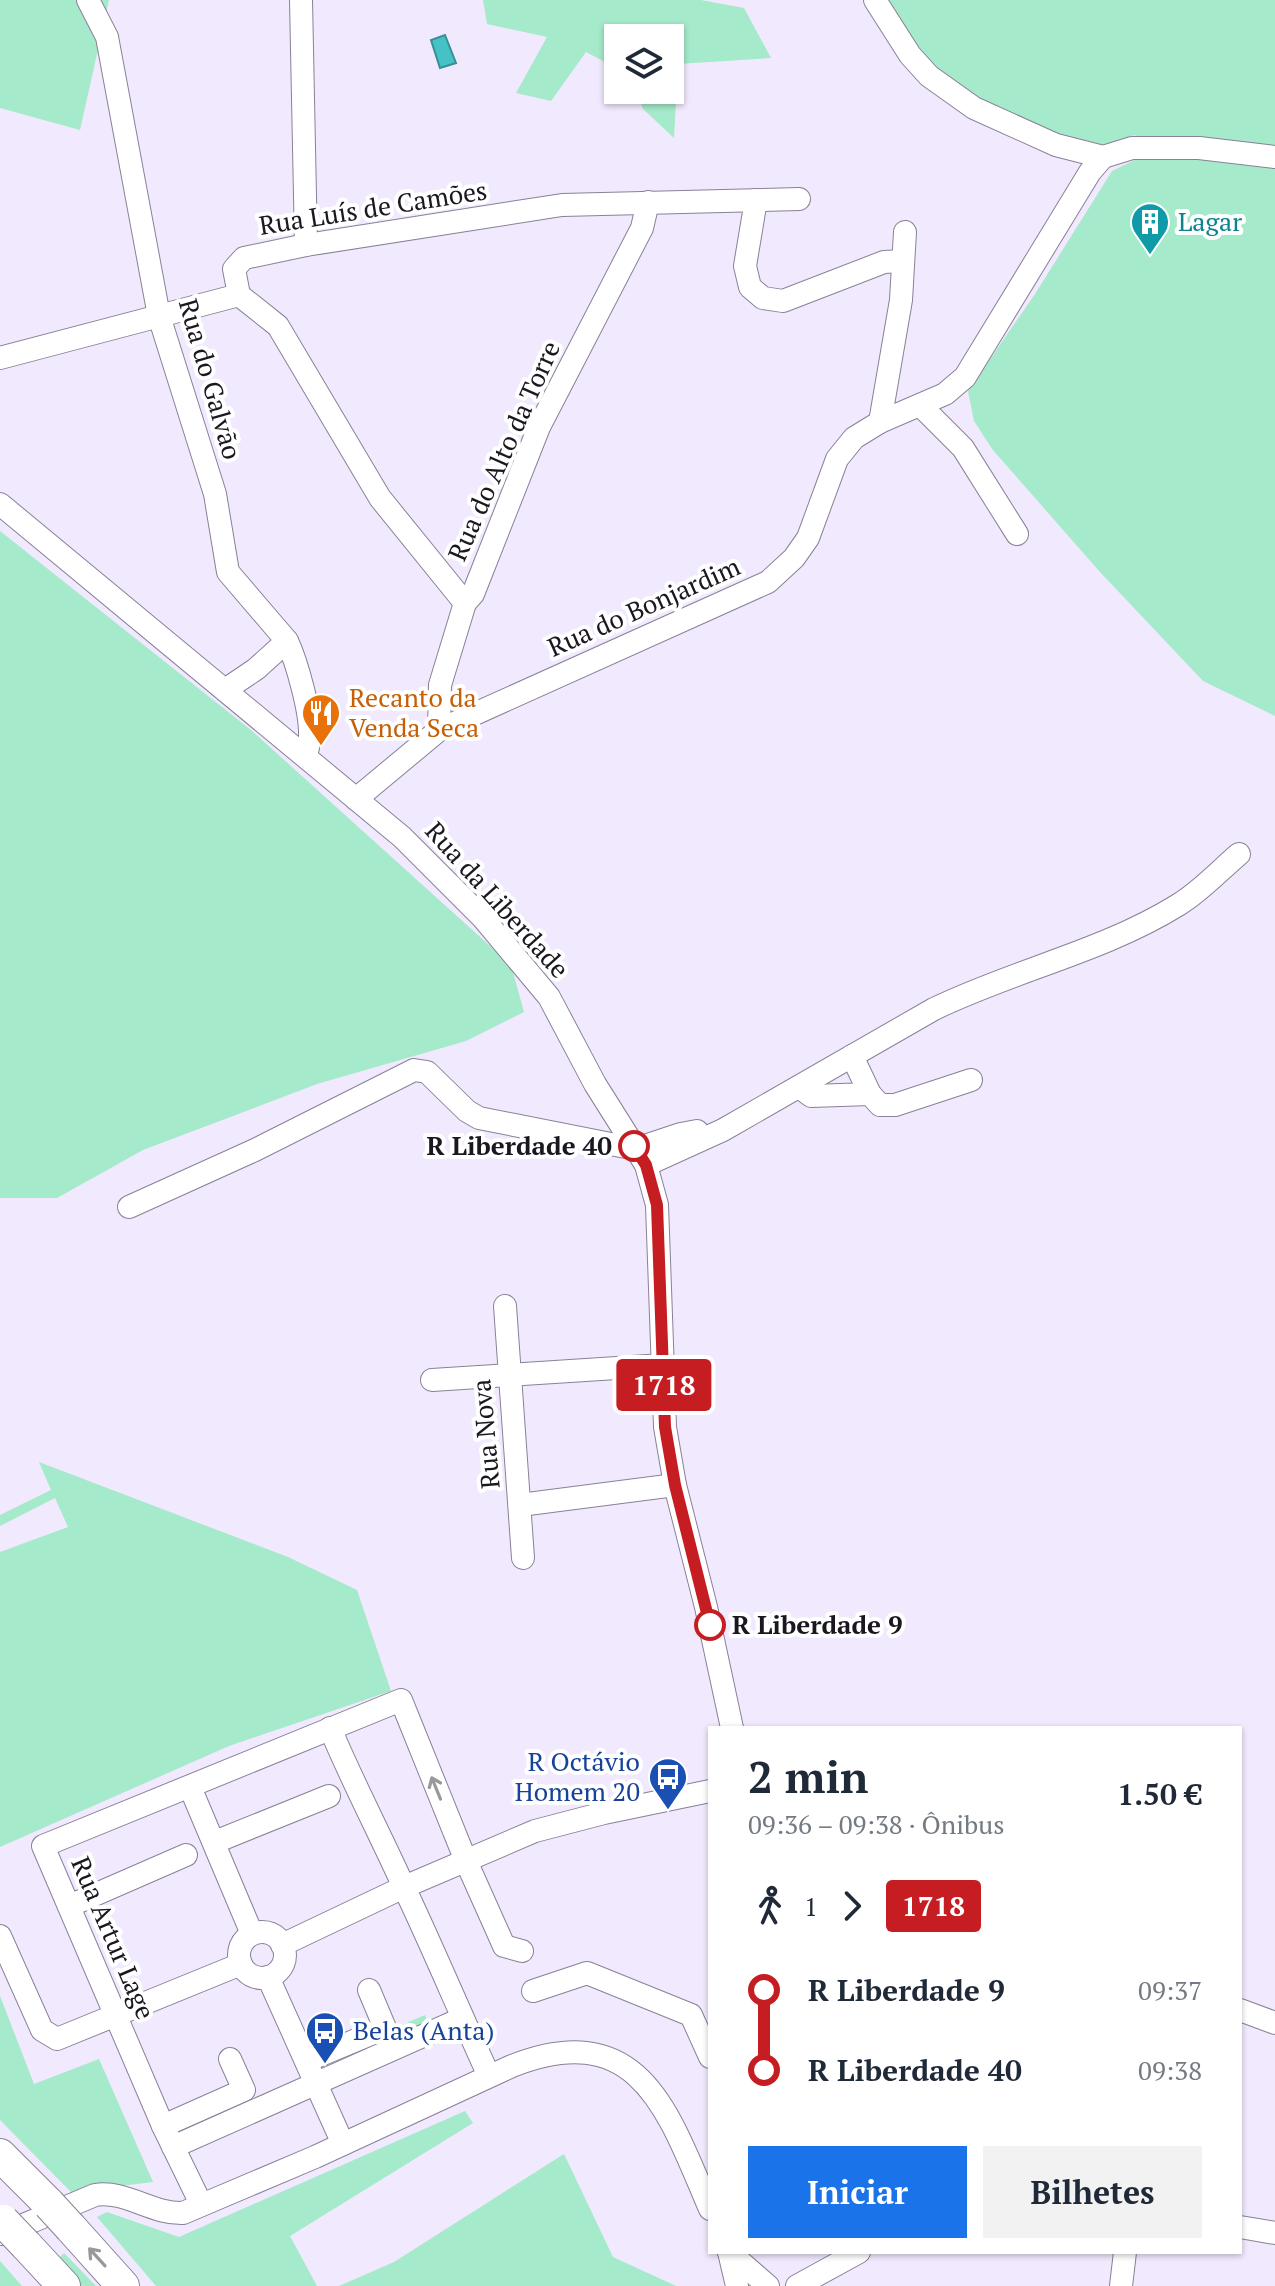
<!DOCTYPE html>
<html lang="pt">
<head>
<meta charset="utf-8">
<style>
	:root { --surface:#fff; --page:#f2f2f3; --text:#1f2937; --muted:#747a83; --accent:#1a73e8 }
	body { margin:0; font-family:"PT Serif",serif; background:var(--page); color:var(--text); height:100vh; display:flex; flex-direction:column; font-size:30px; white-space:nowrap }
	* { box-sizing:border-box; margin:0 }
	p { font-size:26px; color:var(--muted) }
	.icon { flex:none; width:44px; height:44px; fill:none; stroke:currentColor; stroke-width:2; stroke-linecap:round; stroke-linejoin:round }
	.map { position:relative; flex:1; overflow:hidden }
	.sheet { position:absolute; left:708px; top:1726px; width:534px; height:528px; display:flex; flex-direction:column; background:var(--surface); border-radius:0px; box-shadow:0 2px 6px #0004 }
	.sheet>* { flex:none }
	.badge { padding:0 16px; border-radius:6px; font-size:28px; line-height:52px }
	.controls { position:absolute; left:604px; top:24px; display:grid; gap:16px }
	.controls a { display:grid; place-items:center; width:80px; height:80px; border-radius:0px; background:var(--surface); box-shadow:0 2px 6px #0004; font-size:40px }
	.map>.badge { position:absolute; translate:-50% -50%; box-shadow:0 0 0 4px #fff }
	.legs { display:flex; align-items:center; gap:12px; height:88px; padding:0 40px; font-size:26px }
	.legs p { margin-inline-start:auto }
	.summary { display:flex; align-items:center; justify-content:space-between; height:136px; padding:0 40px }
	h1 { font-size:44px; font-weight:800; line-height:60px }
	.primary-button { display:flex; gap:16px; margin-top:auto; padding:16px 40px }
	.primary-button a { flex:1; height:92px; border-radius:0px; background:var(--accent); color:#fff; font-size:32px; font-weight:800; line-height:92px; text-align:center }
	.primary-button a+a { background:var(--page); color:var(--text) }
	ul { padding:0 40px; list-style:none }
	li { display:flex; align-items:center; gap:28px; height:80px; font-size:30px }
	li i { display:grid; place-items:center; width:12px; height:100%; margin:0 10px; background:currentColor }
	li i::after { content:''; width:20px; height:20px; margin:-10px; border:6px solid; border-radius:50%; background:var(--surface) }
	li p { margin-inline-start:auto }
	li:first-child i { background:linear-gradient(#0000 50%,currentColor 0) }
	li:last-child i { background:linear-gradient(currentColor 50%,#0000 0) }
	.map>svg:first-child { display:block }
	.green { fill:#a5eaca }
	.water { fill:#44c2c5; stroke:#388f94; stroke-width:2 }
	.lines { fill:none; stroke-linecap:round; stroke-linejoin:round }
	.minor-casing { stroke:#898197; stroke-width:24 }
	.highway-casing { stroke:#898197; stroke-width:34 }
	.minor { stroke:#fff; stroke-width:22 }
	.highway { stroke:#fff; stroke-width:32 }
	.highway-bridge-casing { stroke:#898197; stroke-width:34; stroke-linecap:butt }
	.highway-bridge { stroke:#fff; stroke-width:32 }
	.oneway { stroke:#98979b }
	.line-1-casing { stroke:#fff; stroke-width:18 }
	.line-1 { stroke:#c61d23; stroke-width:12 }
	.stop-1-dot { fill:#fff; stroke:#c61d23; stroke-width:4 }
	.labels { text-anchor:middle; stroke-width:8; stroke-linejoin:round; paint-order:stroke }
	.street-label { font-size:26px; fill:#1b1720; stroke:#fff }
	.culture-label { font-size:26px; fill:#0d838f; stroke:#fff; text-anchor:start }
	.food-label { font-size:26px; fill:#c56008; stroke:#fff; text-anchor:start }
	.stop-label { font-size:26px; font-weight:bold; fill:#1b1720; stroke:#fff; text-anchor:end }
	.transit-label { font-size:26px; fill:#164399; stroke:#fff; text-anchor:end }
</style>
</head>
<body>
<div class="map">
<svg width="1275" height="2286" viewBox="0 0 1275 2286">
	<rect width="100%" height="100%" fill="#f1e9fd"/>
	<g class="green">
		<polygon points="0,0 109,0 80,130 0,108"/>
		<polygon points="483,0 701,0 744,8 771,58 678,64 674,138 643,109 635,90 670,90 670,38 618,38 618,69 586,52 551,101 516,93 547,37 487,24"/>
		<polygon points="879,0 1275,0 1275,716 1203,681 1100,572 992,449 974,421 968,391 1035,294 1112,171 1141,157 1146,140 1134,135 1107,154 1056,142 938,77"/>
		<polygon points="0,531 251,730 511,965 524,1012 466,1041 317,1084 143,1150 57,1198 0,1198"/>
		<polygon points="39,1462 288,1557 357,1590 391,1691 229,1746 0,1847 0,1552 68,1527 55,1498 0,1526 0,1515 51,1490"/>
		<polygon points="0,1996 34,2084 99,2059 153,2182 71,2192 0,2120"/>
		<polygon points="425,2015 431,2030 339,2068 334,2054"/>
		<polygon points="465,2111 473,2123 290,2236 317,2286 156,2286 97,2217 107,2212 179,2237"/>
		<polygon points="564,2154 613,2257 676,2286 339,2286 394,2262"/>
		<polygon points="64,2253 96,2286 77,2286 56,2261"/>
		<polygon points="0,2261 22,2286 0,2286"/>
	</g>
	<polygon class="water" points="445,35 456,63 440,68 431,40"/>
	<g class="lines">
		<defs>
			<g id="minor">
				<path d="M88 0 107 37 159 316 215 494 228 572 287 641C297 662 311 713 310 736 310 742 307 750 306 756"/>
				<polyline points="301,0 306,245"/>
				<polyline points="875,0 910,55 929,76 974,108 1056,145 1103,157 1132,148 1199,148 1275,157"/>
				<polyline points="756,200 745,266 750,287 763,298 783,301 884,262 903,261"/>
				<polyline points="239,295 278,326 380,498 465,603"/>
				<polyline points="0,358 239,295 234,269 244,258 306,245 562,205 799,199"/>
				<polyline points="920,405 963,448 1017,534"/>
				<polyline points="880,422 901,300 905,232"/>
				<polyline points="0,504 402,837 483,918 549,997 595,1084 646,1165 657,1205 665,1427 675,1485 706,1607 732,1728"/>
				<polyline points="225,690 256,669 287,641"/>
				<polyline points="439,730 440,685 465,603 473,594 539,427 642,228 648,202"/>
				<polyline points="356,799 439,730 768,582 794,558 808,538 837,459 854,438 880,422 945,394 965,377 1090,172 1103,157"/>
				<polyline points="799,1087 811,1096 870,1094 852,1056"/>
				<polyline points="870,1094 880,1105 895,1105 971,1080"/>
				<path d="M646 1165 723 1130 934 1009C1014 970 1102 952 1178 905 1200 892 1219 871 1239 854"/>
				<polyline points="129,1207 255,1150 414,1070 427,1072 467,1111 479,1118 636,1149 681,1134 697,1131"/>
				<polyline points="505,1306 523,1558"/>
				<polyline points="432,1380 663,1365"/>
				<polyline points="520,1505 675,1485"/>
				<path d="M330 1728C352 1781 379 1832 403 1885 433 1948 460 2013 489 2076"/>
				<polyline points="190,1787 252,1934"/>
				<polyline points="215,1842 329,1796"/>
				<polyline points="69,1906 186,1855"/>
				<circle cx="262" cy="1955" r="23"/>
				<polyline points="0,1936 42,2030 57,2039 241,1964"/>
				<polyline points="282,1945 404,1887 535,1831 604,1813 710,1791"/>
				<polyline points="268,1977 343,2144"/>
				<polyline points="533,1991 587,1973 691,2015 710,2057"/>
				<polyline points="1240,2010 1275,2023"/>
				<polyline points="306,2061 385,2028 369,1990"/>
				<polyline points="163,2126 244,2090 230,2059"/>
				<polyline points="173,2147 461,2019"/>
				<polyline points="201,2204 163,2126 43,1846 401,1700 466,1861 504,1946 522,1951"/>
				<polyline points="1240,2227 1275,2233"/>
				<path d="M2 2234 95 2195C126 2190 151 2214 183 2213L315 2157 512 2066C640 2016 668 2112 710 2209"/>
				<polyline points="729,2252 768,2286"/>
				<polyline points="729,2252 737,2286"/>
				<polyline points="797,2286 859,2252"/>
				<polyline points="1121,2286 1125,2252"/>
			</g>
			<g id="highway">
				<polyline points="0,2155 49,2204"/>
				<polyline points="71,2228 123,2286"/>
				<polyline points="26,2245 64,2286"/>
			</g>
		</defs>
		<use href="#minor" class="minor-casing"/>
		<use href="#highway" class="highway-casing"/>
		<use href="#minor" class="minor"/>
		<use href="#highway" class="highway"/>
		<defs>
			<g id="highway-bridge">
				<polyline points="49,2204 71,2228"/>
				<polyline points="3,2221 26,2245"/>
			</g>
		</defs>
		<use href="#highway-bridge" class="highway-bridge-casing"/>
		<use href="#highway-bridge" class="highway-bridge"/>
	</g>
	<defs><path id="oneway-shaft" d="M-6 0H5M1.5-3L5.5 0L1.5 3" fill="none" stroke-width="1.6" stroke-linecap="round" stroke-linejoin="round" transform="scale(2)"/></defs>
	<g class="oneway">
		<use href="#oneway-shaft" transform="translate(436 1788) rotate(-112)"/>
		<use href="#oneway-shaft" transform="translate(97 2257) rotate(-132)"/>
	</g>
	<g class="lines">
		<defs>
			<polyline id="line-1" points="634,1146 646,1165 657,1205 665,1427 675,1485 710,1625"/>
		</defs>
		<use href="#line-1" class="line-1-casing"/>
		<use href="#line-1" class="line-1"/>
	</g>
	<defs>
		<symbol id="building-pin" viewBox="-11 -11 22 30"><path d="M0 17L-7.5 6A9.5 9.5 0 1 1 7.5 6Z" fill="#0f9aa8" stroke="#fff"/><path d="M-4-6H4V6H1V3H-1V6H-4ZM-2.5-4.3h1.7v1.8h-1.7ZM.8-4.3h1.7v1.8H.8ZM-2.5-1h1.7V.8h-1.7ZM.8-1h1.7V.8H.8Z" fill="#fff"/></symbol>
		<symbol id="restaurant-pin" viewBox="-11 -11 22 30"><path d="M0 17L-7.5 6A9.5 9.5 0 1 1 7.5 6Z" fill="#e8710a" stroke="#fff"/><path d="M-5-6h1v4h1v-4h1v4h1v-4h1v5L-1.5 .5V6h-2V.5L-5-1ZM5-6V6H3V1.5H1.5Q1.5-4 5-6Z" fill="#fff"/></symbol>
		<symbol id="bus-pin" viewBox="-11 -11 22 30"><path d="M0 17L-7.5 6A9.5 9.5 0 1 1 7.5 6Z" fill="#1a4fb4" stroke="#fff"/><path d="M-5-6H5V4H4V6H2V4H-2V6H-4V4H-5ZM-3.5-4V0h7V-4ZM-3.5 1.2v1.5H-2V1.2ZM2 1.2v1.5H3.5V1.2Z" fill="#fff"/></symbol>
	</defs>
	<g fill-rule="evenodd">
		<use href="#building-pin" x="1128" y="200" width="44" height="60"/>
		<use href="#restaurant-pin" x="299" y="691" width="44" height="60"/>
		<use href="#bus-pin" x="646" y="1755" width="44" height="60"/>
		<use href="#bus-pin" x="303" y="2009" width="44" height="60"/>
	</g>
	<g class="stop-1-dot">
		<circle cx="634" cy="1146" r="14"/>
		<circle cx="710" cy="1625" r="14"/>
	</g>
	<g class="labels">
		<g class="street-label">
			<text transform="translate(373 208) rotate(-9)" y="9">Rua Luís de Camões</text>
			<text transform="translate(210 379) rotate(74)" y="9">Rua do Galvão</text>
			<text transform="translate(504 451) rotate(-66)" y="9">Rua do Alto da Torre</text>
			<text transform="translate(644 607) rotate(-24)" y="9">Rua do Bonjardim</text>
			<text transform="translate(497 900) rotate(48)" y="9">Rua da Liberdade</text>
			<text transform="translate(486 1434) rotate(-95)" y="9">Rua Nova</text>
			<text transform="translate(113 1938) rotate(67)" y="9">Rua Artur Lage</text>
		</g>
		<g class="culture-label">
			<text x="1178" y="231">Lagar</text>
		</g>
		<g class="food-label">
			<text x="349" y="707">Recanto da<tspan x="349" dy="30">Venda Seca</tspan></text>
		</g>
		<g class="stop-label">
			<text x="612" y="1155">R Liberdade 40</text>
			<text x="732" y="1634" text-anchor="start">R Liberdade 9</text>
		</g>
		<g class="transit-label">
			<text x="640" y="1771">R Octávio<tspan x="640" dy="30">Homem 20</tspan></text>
			<text x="353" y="2040" text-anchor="start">Belas (Anta)</text>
		</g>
	</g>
</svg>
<div class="controls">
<a><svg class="icon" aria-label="layers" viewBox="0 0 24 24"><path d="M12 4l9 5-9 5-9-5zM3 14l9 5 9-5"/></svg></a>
</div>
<b class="badge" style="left:664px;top:1385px;background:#c61d23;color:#fff">1718</b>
<section class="sheet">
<div class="summary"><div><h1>2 min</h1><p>09:36 – 09:38 · Ônibus</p></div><b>1.50 €</b></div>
<div class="legs"><svg class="icon" aria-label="walk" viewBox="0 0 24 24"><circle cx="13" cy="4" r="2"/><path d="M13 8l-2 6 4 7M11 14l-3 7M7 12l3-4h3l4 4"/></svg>1<svg class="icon" aria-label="forward" viewBox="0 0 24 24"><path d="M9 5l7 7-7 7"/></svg><b class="badge" style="background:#c61d23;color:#fff">1718</b></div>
<ul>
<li><i style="color:#c61d23"></i><b>R Liberdade 9</b><p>09:37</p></li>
<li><i style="color:#c61d23"></i><b>R Liberdade 40</b><p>09:38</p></li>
</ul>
<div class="primary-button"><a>Iniciar</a><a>Bilhetes</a></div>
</section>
</div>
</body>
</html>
